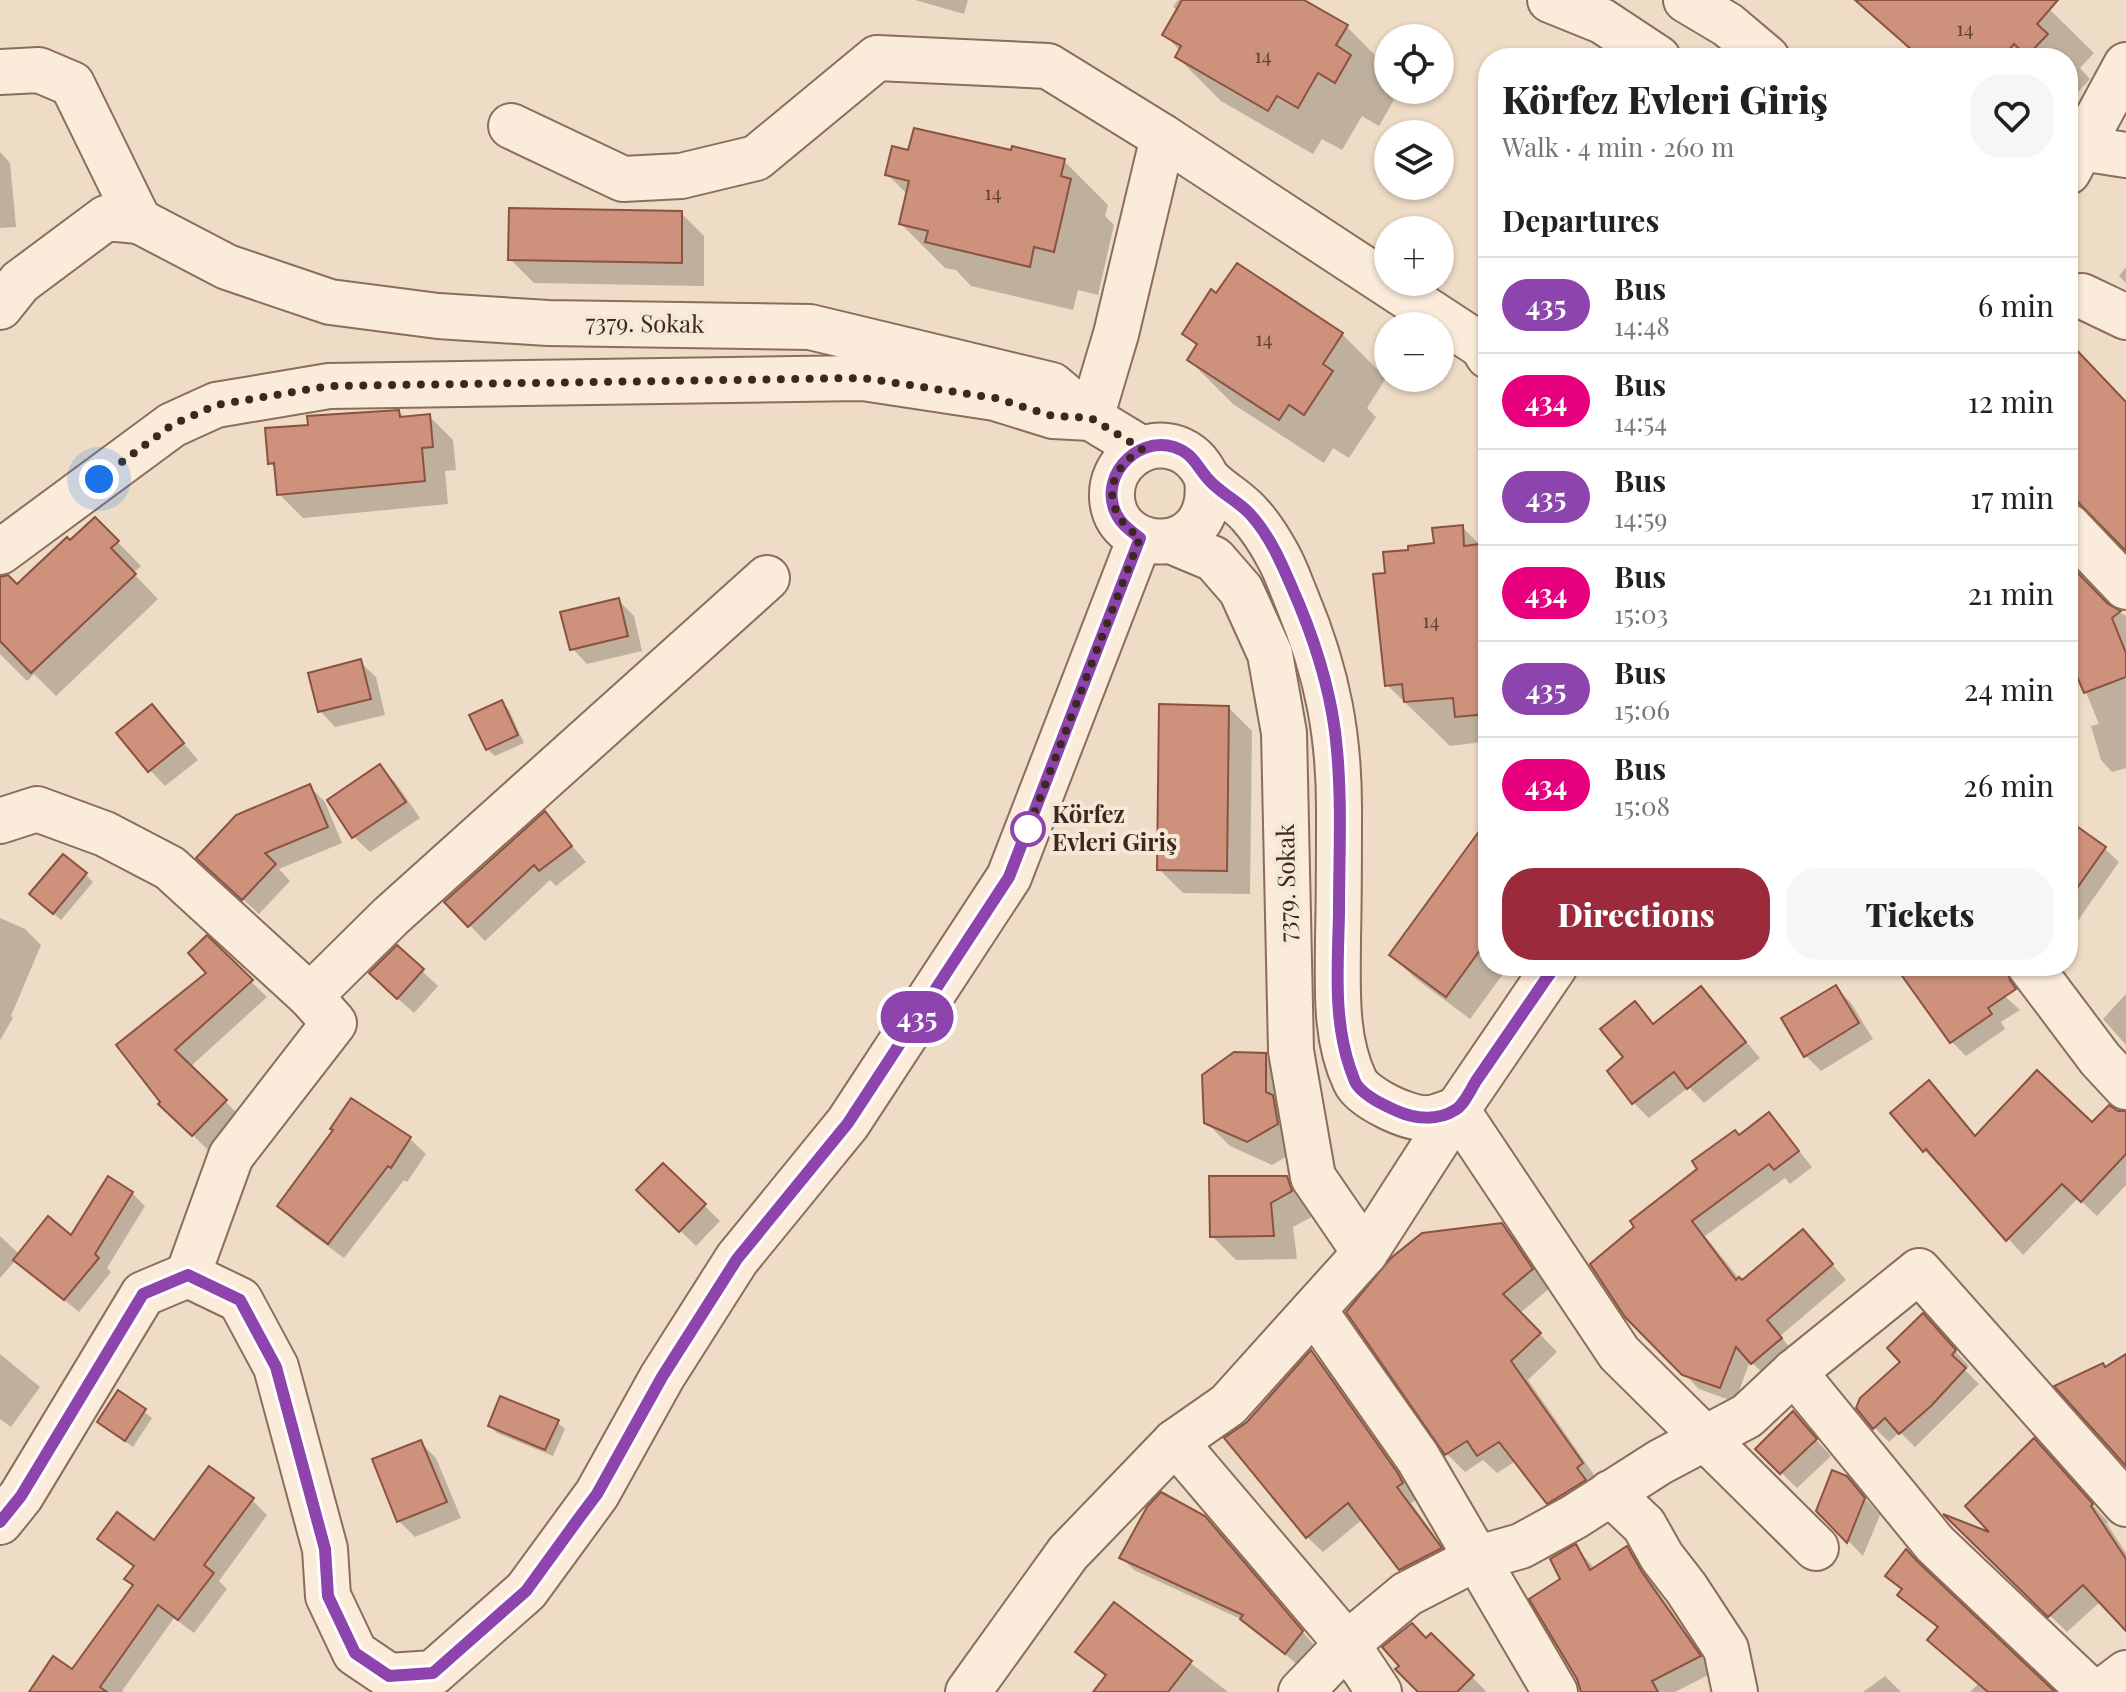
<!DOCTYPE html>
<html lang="en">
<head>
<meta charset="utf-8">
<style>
	:root { --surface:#fff; --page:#f6f6f6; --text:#202124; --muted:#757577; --line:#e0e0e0; --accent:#9b2a3d }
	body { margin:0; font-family:"Playfair Display",serif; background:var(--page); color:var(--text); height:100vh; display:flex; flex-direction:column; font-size:30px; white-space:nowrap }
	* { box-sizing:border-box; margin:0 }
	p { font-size:26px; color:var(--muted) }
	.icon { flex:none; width:44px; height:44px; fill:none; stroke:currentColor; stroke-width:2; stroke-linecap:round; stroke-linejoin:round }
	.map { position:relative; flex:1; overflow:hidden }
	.side { position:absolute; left:1478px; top:48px; width:600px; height:928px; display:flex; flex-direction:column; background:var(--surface); border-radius:32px; box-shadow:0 2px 6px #0004 }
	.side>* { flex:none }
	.badge { padding:0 16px; border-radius:26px; font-size:28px; line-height:52px }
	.controls { position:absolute; left:1374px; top:24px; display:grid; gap:16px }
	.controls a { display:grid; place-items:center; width:80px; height:80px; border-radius:50%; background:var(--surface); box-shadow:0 2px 6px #0004; font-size:40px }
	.you { position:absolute; width:40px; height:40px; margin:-20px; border:6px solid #fff; border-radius:50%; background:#1a73e8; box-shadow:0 0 0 12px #1a73e833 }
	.map>.badge { position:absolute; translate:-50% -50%; box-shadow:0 0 0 4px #fff }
	h2 { padding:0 24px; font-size:30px; line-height:72px }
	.round { display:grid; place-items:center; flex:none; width:84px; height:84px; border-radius:32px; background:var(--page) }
	.head { display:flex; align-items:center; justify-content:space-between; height:136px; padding:0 24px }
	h1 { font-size:38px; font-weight:800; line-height:60px }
	.action { display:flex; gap:16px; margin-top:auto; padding:16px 24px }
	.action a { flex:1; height:92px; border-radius:32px; background:var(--accent); color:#fff; font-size:32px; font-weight:800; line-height:92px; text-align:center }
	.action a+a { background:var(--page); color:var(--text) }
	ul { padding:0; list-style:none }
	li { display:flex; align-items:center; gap:24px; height:96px; padding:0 24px; border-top:2px solid var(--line) }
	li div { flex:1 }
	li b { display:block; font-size:30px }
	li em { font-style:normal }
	li .badge { min-width:88px; font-weight:700; text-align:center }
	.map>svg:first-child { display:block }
	.shadow { fill:#0003 }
	.building { fill:#ce917c; stroke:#8b5241; stroke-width:2 }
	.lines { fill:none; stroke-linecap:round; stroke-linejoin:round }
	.minor-casing { stroke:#8b6d5b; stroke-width:48 }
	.tertiary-casing { stroke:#8b6d5b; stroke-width:48 }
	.minor { stroke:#faebda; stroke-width:44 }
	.tertiary { stroke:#faebda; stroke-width:44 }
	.line-casing { stroke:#fff; stroke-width:18 }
	.line { stroke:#8e44ad; stroke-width:12 }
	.walk { stroke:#3b281f; stroke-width:8; stroke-dasharray:0 14.4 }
	.stop-dot { fill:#fff; stroke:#8e44ad; stroke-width:4 }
	.labels { text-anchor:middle; stroke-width:8; stroke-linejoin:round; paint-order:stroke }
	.number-label { font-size:20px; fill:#604236 }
	.street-label { font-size:24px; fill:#3b281f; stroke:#f6e8d6 }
	.stop-label { font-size:24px; font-weight:bold; fill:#3b281f; stroke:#f6e8d6; text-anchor:start }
</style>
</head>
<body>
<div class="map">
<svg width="2126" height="1692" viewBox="0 0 2126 1692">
	<rect width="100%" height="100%" fill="#efdcc6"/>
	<g class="shadow">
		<polygon points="915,0 968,0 964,14"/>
		<polygon points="1178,0 1301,0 1347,27 1388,68 1388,75 1381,87 1394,100 1379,126 1362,116 1342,150 1322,139 1313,154 1221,101 1177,57 1180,51 1164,34 1178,11 1173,7"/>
		<polygon points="1870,0 2040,0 2094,53 2080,68 2090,79 2072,99 2068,95 2068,58 1918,58 1865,6"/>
		<polygon points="0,152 10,163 16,227 0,228"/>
		<polygon points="910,152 1012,153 1064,161 1108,205 1105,216 1114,225 1098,295 1078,290 1073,310 971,286 956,270 945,268 901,224 908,195 888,175"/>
		<polygon points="681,213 704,236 704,286 534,283 510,259"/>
		<polygon points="2126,267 2126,283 2119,276"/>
		<polygon points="1184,334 1342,334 1386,378 1367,408 1376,417 1349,458 1333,448 1324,463 1233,404 1189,360 1198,347"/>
		<polygon points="2068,339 2126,404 2126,548 2068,490"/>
		<polygon points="399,412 405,418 429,416 453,440 456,470 445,471 448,504 303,518 279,494 277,470 270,463 310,427"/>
		<polygon points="95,519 141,566 133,573 158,599 56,696 34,674 27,681 0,654 0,597 17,586"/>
		<polygon points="1462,527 1481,546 1488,547 1488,747 1483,742 1450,746 1387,685 1387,575 1411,552 1436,545"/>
		<polygon points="2068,573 2108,606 2126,616 2126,768 2112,772 2101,760 2091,726 2099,724 2078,673 2068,641"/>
		<polygon points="618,600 634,616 642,651 587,664 572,648"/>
		<polygon points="360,662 376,677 385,715 335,727 320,711"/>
		<polygon points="502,702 509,710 524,743 495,756 487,749"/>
		<polygon points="152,706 198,760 165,786 150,770"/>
		<polygon points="1229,708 1252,731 1250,894 1183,893 1159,869"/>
		<polygon points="379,766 395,782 420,818 370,852 354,837 330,801"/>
		<polygon points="309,786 325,802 342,843 279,869 290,881 259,914 214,873"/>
		<polygon points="545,814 586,862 556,886 550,880 485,941 447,902"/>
		<polygon points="2068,823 2104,848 2119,862 2081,916 2068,941"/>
		<polygon points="1488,826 1488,966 1509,966 1470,1019 1415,978 1391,955"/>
		<polygon points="85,874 93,882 61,920 39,901"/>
		<polygon points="0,918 25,929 41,945 11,1016 13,1018 0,1040"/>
		<polygon points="207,938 267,997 190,1067 241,1117 208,1150 161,1104 163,1102 118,1045 209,974"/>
		<polygon points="1971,966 2020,1010 2001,1022 2005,1029 1966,1056 1952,1042 1898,967"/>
		<polygon points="422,971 438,986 414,1013 387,989"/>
		<polygon points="1835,987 1851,1003 1873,1039 1821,1071 1806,1056"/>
		<polygon points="1701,988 1760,1058 1704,1103 1689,1087 1649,1118 1634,1103 1635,1004 1655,1025"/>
		<polygon points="2126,994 2126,1045 2103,1019"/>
		<polygon points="1265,1055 1288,1078 1301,1148 1272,1165 1230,1146 1206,1122"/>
		<polygon points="1929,1083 1977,1137 2092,1125 2119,1113 2126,1113 2126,1185 2097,1216 2078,1198 2023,1255 1941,1164 1939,1166 1924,1150"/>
		<polygon points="351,1100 410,1139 426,1154 407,1182 404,1180 344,1258 295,1222 279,1206 335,1131"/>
		<polygon points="1769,1114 1812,1167 1790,1184 1785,1178 1705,1236 1742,1282 1817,1246 1846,1280 1780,1336 1795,1353 1767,1377 1750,1361 1735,1402 1699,1389 1627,1316 1739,1137"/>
		<polygon points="663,1165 720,1221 696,1246 639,1190"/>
		<polygon points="1287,1178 1310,1201 1315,1215 1293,1227 1297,1259 1236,1260 1212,1236"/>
		<polygon points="132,1193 145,1206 107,1268 111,1272 79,1312 16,1260 0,1278 0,1236 20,1255 72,1238"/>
		<polygon points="1501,1225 1520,1243 1550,1288 1520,1313 1557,1352 1528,1380 1599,1482 1566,1520 1548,1502 1516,1461 1497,1473 1483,1460 1465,1472 1447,1454"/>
		<polygon points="1937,1331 1969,1366 1965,1370 1979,1384 1915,1447 1900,1432 1889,1442 1874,1427"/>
		<polygon points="1312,1353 1327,1368 1412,1489 1418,1499 1411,1503 1456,1564 1416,1584 1401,1569 1363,1519 1323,1552 1307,1537 1248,1423"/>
		<polygon points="0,1354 40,1387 11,1427 0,1419"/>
		<polygon points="118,1393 152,1418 133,1447 107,1429"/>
		<polygon points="1793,1414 1831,1456 1797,1488 1757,1449"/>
		<polygon points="557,1422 565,1429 553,1456 497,1433 490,1426"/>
		<polygon points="420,1442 436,1458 461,1518 415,1537 399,1521"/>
		<polygon points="2050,1457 2108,1522 2107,1524 2126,1553 2126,1628 2101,1601 2067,1632 1951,1519 1996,1537"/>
		<polygon points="1846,1477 1880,1515 1863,1556 1818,1510"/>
		<polygon points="252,1500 267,1515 219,1581 227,1589 194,1633 174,1618 122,1691 124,1692 32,1692 73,1672 134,1586 135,1568 100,1538 154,1542"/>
		<polygon points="1217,1531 1314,1645 1298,1665 1245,1621 1134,1570 1122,1558"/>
		<polygon points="1576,1547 1595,1569 1627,1548 1642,1564 1657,1590 1714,1672 1675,1692 1584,1692 1563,1579"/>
		<polygon points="1888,1576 2052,1692 1970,1692 1978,1684 1930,1640 1939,1629 1900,1595 1903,1591"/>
		<polygon points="1114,1604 1228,1692 1107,1692 1107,1678 1078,1652"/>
		<polygon points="1431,1636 1486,1691 1485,1692 1421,1692 1427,1640"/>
		<polygon points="1885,1676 1901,1692 1863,1692"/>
	</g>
	<g class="building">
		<polygon points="1182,0 1304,0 1348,25 1336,45 1351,55 1335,83 1318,73 1298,108 1277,96 1268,111 1175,57 1181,46 1162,35"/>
		<polygon points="1855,0 2058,0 2037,24 2048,34 2027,56 2014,44 2002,58 1921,58"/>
		<polygon points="914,128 1011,150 1012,146 1065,159 1061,176 1071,179 1054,252 1034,247 1030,267 925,242 928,231 899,224 909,181 885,175 892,146 908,150"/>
		<polygon points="509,208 682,211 682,263 508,260"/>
		<polygon points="1237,263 1343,333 1323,364 1333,371 1304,415 1289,405 1279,420 1187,360 1197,344 1182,334 1211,289 1216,293"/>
		<polygon points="2068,341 2126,402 2126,551 2068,492"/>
		<polygon points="399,410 400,417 430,414 433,447 422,448 425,481 277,495 274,463 268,464 265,428 308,425 307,416"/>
		<polygon points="95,517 119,541 111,548 136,574 31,673 0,641 0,577 8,575 17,584 67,537 70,540"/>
		<polygon points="1463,525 1464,546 1488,543 1488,714 1455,717 1453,698 1404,702 1402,684 1385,686 1373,574 1385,573 1383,552 1408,550 1408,546 1434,543 1432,528"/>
		<polygon points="2072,567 2108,604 2121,611 2112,618 2126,653 2126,677 2084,693 2068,655 2068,570"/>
		<polygon points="619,598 628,636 570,650 560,612"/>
		<polygon points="361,659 371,699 318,712 308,673"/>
		<polygon points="502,700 518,735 486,750 469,715"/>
		<polygon points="152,704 184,743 148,772 116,733"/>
		<polygon points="1159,704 1229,706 1227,871 1157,870"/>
		<polygon points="380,764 406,802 352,838 327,800"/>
		<polygon points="310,784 328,827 265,853 276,864 242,900 196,858 236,815"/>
		<polygon points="545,811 572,846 539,871 534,865 468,927 444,902"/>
		<polygon points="1488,819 1488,939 1446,997 1389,955"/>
		<polygon points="2068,820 2106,847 2068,901"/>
		<polygon points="63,854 87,873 53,914 29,894"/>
		<polygon points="207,935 253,980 175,1050 227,1100 192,1136 158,1104 160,1102 116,1045 206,973 188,953"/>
		<polygon points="397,945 424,969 397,999 369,973"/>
		<polygon points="1895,966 2006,966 2010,980 2016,989 1988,1008 1992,1014 1950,1043"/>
		<polygon points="1836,985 1859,1023 1804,1057 1781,1018"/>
		<polygon points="1701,986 1746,1042 1687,1089 1674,1072 1632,1104 1607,1071 1623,1057 1600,1029 1635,1001 1653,1024"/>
		<polygon points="1234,1052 1266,1053 1266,1092 1273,1095 1278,1124 1247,1142 1204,1123 1202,1075"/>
		<polygon points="2037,1070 2092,1122 2109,1105 2118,1111 2126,1111 2126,1154 2081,1202 2062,1184 2006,1241 1926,1149 1923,1152 1890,1113 1929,1080 1975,1136"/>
		<polygon points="351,1098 411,1137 391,1168 388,1166 328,1244 277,1206 333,1130 330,1129"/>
		<polygon points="1769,1112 1799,1151 1774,1170 1769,1164 1692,1221 1736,1280 1739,1277 1742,1280 1803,1229 1833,1264 1767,1320 1782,1338 1751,1364 1736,1347 1720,1388 1682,1375 1625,1317 1590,1264 1634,1227 1630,1221 1697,1169 1692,1161 1735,1130 1739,1135"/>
		<polygon points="663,1163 706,1204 679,1232 636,1190"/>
		<polygon points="108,1176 133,1192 95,1254 99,1258 64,1300 13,1260 48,1216 71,1235"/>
		<polygon points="1209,1176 1287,1176 1292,1191 1271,1203 1274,1236 1210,1237"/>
		<polygon points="1502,1223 1533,1269 1503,1294 1541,1333 1511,1361 1583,1463 1577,1468 1586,1480 1547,1504 1499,1442 1477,1456 1467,1441 1445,1455 1346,1312 1391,1258 1422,1233"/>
		<polygon points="1923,1313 1956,1350 1952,1355 1966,1368 1931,1406 1899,1434 1885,1418 1873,1429 1856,1408 1860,1398 1900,1362 1887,1348"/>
		<polygon points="1311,1350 1397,1472 1403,1483 1397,1487 1442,1548 1399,1570 1348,1503 1306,1538 1224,1438 1247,1422"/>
		<polygon points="2126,1354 2126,1466 2054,1386 2103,1363 2105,1367"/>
		<polygon points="118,1390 146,1409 125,1441 97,1422"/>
		<polygon points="500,1396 559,1420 545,1450 488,1426"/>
		<polygon points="1793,1411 1817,1439 1780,1474 1755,1449"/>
		<polygon points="2034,1438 2093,1504 2091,1506 2126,1559 2126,1631 2083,1585 2048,1617 1943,1514 1989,1532 1965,1506"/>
		<polygon points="421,1440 447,1502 397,1522 372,1459"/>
		<polygon points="209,1466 254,1498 204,1565 214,1573 178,1620 158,1605 100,1687 107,1692 29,1692 53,1656 72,1669 133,1585 124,1579 134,1566 97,1539 117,1512 154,1540"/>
		<polygon points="1832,1470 1847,1476 1865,1498 1847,1543 1816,1511"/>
		<polygon points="1161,1492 1205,1516 1303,1631 1285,1654 1240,1619 1243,1615 1119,1558 1147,1507"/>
		<polygon points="1576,1544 1590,1570 1627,1546 1642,1572 1701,1656 1652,1681 1658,1692 1581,1692 1577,1679 1529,1599 1560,1579 1550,1559"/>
		<polygon points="1906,1549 1918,1562 2055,1692 1988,1692 1927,1640 1938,1627 1897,1595 1902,1589 1885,1576"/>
		<polygon points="1114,1602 1192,1661 1168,1692 1093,1692 1106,1675 1075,1652"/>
		<polygon points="1412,1623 1426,1638 1431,1633 1474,1675 1457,1692 1418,1692 1395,1669 1399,1666 1382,1647"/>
	</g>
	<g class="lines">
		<defs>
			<g id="minor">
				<polyline points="1550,0 1602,21 1658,58"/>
				<polyline points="1686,0 1728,25 1767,58"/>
				<polyline points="0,72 39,70 72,84 139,221"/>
				<polyline points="511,126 623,179 681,176 756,158 877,58 1048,66 1163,137 1482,346 1488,356"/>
				<polyline points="2081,148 2126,155"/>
				<polyline points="2082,296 2126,317"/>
				<polyline points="0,307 20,282 106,218 139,221"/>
				<polyline points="2068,526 2126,587"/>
				<polyline points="0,552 172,425 216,405 329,386 863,378 995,398 1053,416 1091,418 1116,334 1163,137"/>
				<polyline points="0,821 37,809 105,834 170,868 310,996 334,1023 231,1156 188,1275"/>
				<polyline points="2030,966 2100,1059 2126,1087"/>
				<polyline points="310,996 391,916 767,578"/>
				<polyline points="1457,1110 1619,1353 1816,1548"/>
				<polyline points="1314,1310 1418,1458 1555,1692"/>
				<polyline points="1794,1372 1935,1544 2091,1692"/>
				<polyline points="1175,1442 1347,1644 1379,1692"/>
				<polyline points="1610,1493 1644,1525 1662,1557 1686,1588 1726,1649 1735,1692"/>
				<polyline points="968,1692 1068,1553 1175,1442 1228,1405 1365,1253"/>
				<polyline points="1301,1692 1347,1644 1407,1594 1475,1559 1521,1546 1574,1517 1660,1462 1747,1416 1794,1372 1919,1271 2126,1504"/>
				<polyline points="2101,1692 2126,1673"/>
			</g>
			<g id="tertiary">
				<polyline points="2068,172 2126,65"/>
				<polyline points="139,221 227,267 330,302 438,316 548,323 810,327 1052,385 1091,418 1142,449"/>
				<path d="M1207 479C1217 560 1116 558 1112 498 1111 482 1118 466 1131 456 1152 439 1184 443 1200 466 1204 471 1205 476 1210 481 1222 493 1240 502 1251 516 1261 527 1271 543 1278 556 1286 570 1291 586 1297 600 1328 674 1340 738 1339 818 1339 858 1339 898 1338 938 1338 985 1334 1037 1355 1081 1363 1098 1409 1120 1428 1118 1437 1118 1448 1112 1457 1110"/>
				<polyline points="1171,541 1214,559 1241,590 1270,654 1284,733 1291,1051 1313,1177 1365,1253 1457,1110 1555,966"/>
				<polyline points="0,1522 21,1496 143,1294 188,1275 240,1300 276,1367 325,1549 328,1596 355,1653 389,1676 433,1673 526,1591 597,1494 662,1377 737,1259 848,1123 1009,877 1140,538"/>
			</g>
		</defs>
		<use href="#minor" class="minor-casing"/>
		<use href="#tertiary" class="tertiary-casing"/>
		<use href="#minor" class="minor"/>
		<use href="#tertiary" class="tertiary"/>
	</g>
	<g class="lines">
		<defs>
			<path id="line" d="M0 1522 21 1496 143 1294 188 1275 240 1300 276 1367 325 1549 328 1596 355 1653 389 1676 433 1673 526 1591 579 1518 597 1494 662 1377 737 1259 848 1123 1009 877 1140 538C1132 532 1123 526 1118 517 1096 481 1134 435 1174 447 1193 453 1197 467 1208 479 1220 493 1238 501 1250 514 1273 539 1286 574 1299 604 1318 650 1333 700 1337 750 1342 804 1339 858 1339 913 1338 964 1333 1018 1350 1068 1352 1073 1354 1081 1357 1085 1366 1097 1384 1105 1397 1111 1415 1119 1438 1121 1455 1110 1464 1105 1471 1089 1476 1081 1502 1043 1529 1004 1555 966"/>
		</defs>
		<use href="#line" class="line-casing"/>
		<use href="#line" class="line"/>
		<path class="walk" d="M99 479 172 425 216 405 329 386 863 378 995 398 1053 416 1091 418 1142 449C1103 473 1102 511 1140 538L1028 829"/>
	</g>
	<circle class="stop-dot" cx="1028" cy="829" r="16"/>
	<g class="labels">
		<g class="number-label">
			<text x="1965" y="36">14</text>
			<text x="1263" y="63">14</text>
			<text x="993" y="200">14</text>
			<text x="1264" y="346">14</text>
			<text x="1431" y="628">14</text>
		</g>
		<g class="street-label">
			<text transform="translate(645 324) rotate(1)" y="8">7379. Sokak</text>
			<text transform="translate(1287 883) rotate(-91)" y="8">7379. Sokak</text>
		</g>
		<g class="stop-label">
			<text x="1052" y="823">Körfez<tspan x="1052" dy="28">Evleri Giriş</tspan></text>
		</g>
	</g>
</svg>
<div class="controls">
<a><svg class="icon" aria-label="locate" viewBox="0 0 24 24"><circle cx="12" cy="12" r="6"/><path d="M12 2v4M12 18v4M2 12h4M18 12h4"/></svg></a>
<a><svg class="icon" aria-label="layers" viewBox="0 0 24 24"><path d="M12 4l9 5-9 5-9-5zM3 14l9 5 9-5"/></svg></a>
<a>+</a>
<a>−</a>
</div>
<div class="you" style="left:99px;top:479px"></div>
<b class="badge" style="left:917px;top:1017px;background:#8e44ad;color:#fff">435</b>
<section class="side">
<div class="head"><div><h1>Körfez Evleri Giriş</h1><p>Walk · 4 min · 260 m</p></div><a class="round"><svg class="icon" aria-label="heart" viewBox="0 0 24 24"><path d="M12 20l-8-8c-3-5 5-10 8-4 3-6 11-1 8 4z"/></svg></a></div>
<h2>Departures</h2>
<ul>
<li><span class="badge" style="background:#8e44ad;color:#fff">435</span><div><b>Bus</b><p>14:48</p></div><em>6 min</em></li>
<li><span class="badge" style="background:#e6007e;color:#fff">434</span><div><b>Bus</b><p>14:54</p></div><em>12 min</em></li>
<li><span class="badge" style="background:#8e44ad;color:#fff">435</span><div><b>Bus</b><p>14:59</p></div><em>17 min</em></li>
<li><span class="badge" style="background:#e6007e;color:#fff">434</span><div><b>Bus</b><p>15:03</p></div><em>21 min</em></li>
<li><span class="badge" style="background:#8e44ad;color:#fff">435</span><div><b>Bus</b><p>15:06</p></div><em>24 min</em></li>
<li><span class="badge" style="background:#e6007e;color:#fff">434</span><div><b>Bus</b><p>15:08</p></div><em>26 min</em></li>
</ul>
<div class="action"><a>Directions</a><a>Tickets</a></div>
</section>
</div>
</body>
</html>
